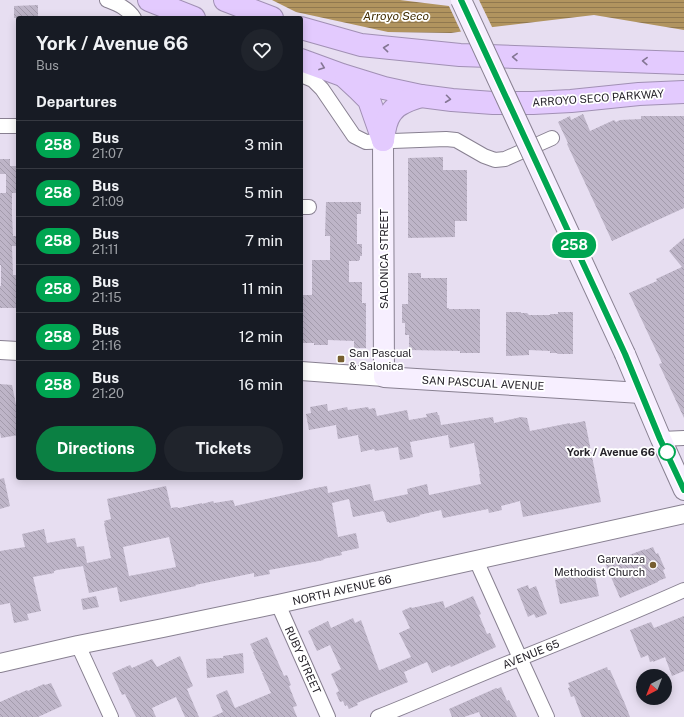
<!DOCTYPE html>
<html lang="en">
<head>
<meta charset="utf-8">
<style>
	:root { --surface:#171b24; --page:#20242c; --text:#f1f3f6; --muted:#9ea1a6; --line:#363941; --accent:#0b8043 }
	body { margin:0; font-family:"Public Sans",sans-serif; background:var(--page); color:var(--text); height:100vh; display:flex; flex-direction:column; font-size:15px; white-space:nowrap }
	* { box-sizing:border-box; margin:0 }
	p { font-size:13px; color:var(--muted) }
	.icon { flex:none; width:22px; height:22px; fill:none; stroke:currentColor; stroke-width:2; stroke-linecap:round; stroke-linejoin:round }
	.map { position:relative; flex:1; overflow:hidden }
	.details { position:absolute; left:16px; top:16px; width:287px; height:464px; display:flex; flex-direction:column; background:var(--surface); border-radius:4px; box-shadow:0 2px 10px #0003 }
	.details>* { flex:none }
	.badge { padding:0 8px; border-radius:13px; font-size:14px; line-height:26px }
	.needle { width:26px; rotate:222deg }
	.controls { position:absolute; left:636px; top:669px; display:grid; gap:8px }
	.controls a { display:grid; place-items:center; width:36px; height:36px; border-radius:50%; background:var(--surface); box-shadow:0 2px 10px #0003; font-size:20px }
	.map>.badge { position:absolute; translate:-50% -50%; box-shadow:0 0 0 2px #fff }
	h2 { padding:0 20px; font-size:15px; line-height:36px }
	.round { display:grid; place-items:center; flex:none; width:42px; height:42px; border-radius:21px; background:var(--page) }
	.headline { display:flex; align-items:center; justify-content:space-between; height:68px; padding:0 20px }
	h1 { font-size:19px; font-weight:700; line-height:30px }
	.button { display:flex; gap:8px; margin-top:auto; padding:8px 20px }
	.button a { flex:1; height:46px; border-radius:24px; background:var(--accent); color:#fff; font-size:16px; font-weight:700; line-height:46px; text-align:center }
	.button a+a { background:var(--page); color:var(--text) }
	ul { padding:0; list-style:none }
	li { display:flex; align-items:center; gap:12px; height:48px; padding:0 20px; border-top:1px solid var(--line) }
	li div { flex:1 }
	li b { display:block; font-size:15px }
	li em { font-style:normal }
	li .badge { min-width:44px; font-weight:700; text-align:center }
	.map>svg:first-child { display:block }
	.water { fill:url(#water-rules) }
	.pier { fill:#e7def1 }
	.building { fill:url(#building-back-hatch); fill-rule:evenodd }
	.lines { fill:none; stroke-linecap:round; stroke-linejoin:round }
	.minor-casing { stroke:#888091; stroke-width:16 }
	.tertiary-casing { stroke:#888091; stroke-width:20 }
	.secondary-casing { stroke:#888091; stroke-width:22 }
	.motorway-casing { stroke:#a190b4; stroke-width:24 }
	.minor { stroke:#fff; stroke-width:14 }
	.tertiary { stroke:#fff; stroke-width:18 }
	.secondary { stroke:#f7efff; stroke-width:20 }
	.motorway { stroke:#e3cafe; stroke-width:22 }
	.secondary-bridge-casing { stroke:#888091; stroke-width:22; stroke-linecap:butt }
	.secondary-bridge { stroke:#f7efff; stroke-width:20 }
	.oneway { stroke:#847694 }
	.line-casing { stroke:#fff; stroke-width:9 }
	.line { stroke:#00a651; stroke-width:6 }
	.poi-dot { fill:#775f30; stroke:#fff; stroke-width:1.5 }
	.stop-dot { fill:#fff; stroke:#00a651; stroke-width:2 }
	.labels { text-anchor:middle; stroke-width:3.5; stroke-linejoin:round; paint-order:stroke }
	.street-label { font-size:11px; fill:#26232a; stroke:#fff }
	.poi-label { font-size:11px; fill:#26232a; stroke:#fff; text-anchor:start }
	.stop-label { font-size:11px; font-weight:bold; fill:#26232a; stroke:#fff; text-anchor:end }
	.water-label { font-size:12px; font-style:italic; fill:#402c00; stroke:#fff }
</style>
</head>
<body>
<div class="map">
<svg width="684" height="717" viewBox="0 0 684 717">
	<defs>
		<pattern id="water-rules" width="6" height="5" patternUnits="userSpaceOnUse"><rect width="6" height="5" fill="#b1945f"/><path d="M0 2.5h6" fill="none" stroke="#90784f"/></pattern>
		<pattern id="building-back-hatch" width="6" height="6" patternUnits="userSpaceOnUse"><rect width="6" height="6" fill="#beb5c8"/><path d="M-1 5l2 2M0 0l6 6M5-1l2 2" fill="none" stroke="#a39bac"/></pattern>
	</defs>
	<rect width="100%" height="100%" fill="#e7def1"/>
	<polygon class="water" points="272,0 400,0 449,6 480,0 684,0 684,30 594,15 493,27 451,33 388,32 296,12"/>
	<polygon class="pier" points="470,0 479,0 493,29 462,34 448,4"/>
	<g class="building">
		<polygon points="38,5 38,18 14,18 14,6"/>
		<polygon points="583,114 590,131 614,120 616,122 620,120 641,119 641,116 684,116 684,208 612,241 567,144 568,143 558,122 570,116 571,120"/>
		<polygon points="443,157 443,170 467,170 467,221 455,221 455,237 408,238 408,158"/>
		<polygon points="0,159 10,159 10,166 18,166 18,193 12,193 12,215 13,236 18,236 18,246 12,246 13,275 18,275 18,308 0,308 0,286 1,286 1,265 0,265 0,193 6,193 6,174 0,174"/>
		<polygon points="326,202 361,202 361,214 357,214 357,244 362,244 362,256 360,256 360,260 359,260 359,261 349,261 349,282 362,282 362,303 366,303 366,348 354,348 354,341 328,340 328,345 314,345 314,343 301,343 301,295 312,295 312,260 330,260 330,236 325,236"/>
		<polygon points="684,238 684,418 659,364 662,363 629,293 657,281 656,279 682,267 669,251"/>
		<polygon points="408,273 421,273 421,278 447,278 447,308 449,308 449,309 480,309 480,353 460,353 460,351 409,350 409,335 405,335 405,323 402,323 402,304 408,304"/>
		<polygon points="506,312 521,312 521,313 527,313 529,315 550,315 550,314 558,314 558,312 573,312 573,354 558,354 557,353 550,353 550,351 529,350 529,355 506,356"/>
		<polygon points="0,384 12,385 18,415 18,435 1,438 0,432"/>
		<path d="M327 404 328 411 347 407 348 410 368 407 369 409 375 408 377 416 407 410 409 420 427 417 426 414 437 412 438 415H439L441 425 493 417 494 423 521 417 527 418 530 431 570 423V424L585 421 601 502 523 517 520 501 501 506 502 510 489 513 488 509 443 518 441 510 419 515 420 516 389 523V522H387L384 512H383V511L353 517 349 499 332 503 338 537 356 533 359 548 341 552 342 555 323 559 324 560 269 570 270 574 254 577V573L195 585 196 586 120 602 117 587 89 593 83 566 57 570 54 571V573L33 577 41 611 27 614 29 620 14 623 10 603 0 605V551L25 547 22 534 44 529 47 543 75 538 77 547 84 546 87 563 111 558 104 523H105L104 521 111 519 107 499 166 486 171 508 177 507 178 508H179L202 503V504L213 501 214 503 233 500 235 506 316 488 327 486 328 493 370 484 374 501 408 494 407 489 427 484 429 495 481 484 479 474H480L474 443 450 448 448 435 410 442 413 457 400 460 398 447 375 451 374 449 361 452 358 435 338 439 336 425 309 430 306 414 311 413 310 407ZM169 537 176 567 129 576 123 547Z"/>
		<polygon points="4,478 10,506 0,509 0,479"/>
		<polygon points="653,547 656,554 658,553 665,569 663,570 666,578 658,581 658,582 620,598 605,563 615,558 616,560 645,549 645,550"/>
		<polygon points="593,568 599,596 560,604 555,580 563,578 562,574"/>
		<polygon points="528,585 529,589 536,586 547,614 536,618 534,614 528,617 517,589"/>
		<polygon points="96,596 99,607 83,610 81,599"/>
		<polygon points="473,596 481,614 479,615 487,634 490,633 496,647 451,667 450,665 432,673 427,662 404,672 408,682 357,703 358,705 349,709 347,705 345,706 343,701 340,702 336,693 339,691 331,674 341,669 330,645 317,651 308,631 328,621 331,628 353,618 355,623 361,620 379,670 380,670 411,657 399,633 410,628 402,611 411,607 412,608 443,601 445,608"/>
		<polygon points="684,616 684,671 672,676 665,657 653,662 653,661 650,662 648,655 641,658 630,630 651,622 654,628"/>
		<polygon points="267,637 284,676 287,675 291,685 289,686 297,706 293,707 297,717 212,717 225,711 223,712 216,695 227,690 235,708 271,693 262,673 264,672 262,672 253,652 254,652 250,644"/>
		<polygon points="243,653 244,673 207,678 206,659 223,658 223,656"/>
		<polygon points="180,656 193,686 187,689 199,717 185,717 176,697 152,708 156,717 136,717 125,694 122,695 112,673 130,665 132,668 152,659 157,667"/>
		<polygon points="607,667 608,670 610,670 625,704 630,717 582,717 574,696 571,697 568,688 570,687 568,683"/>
		<polygon points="51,683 62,706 38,717 0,717 0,702 27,690 28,691 44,684 45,685"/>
		<polygon points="501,687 507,701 509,700 517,717 481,717 479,712 464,717 452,717 449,709 492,690 496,688 497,689"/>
	</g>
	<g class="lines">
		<defs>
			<g id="minor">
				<path d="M107 0C117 4 128 8 134 18"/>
				<polyline points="301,75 313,80 322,89 354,136 366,142 446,139 456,140 484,156 495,160 505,159 552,138"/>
				<polyline points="0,126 18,126"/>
				<polyline points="301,207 309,207"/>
				<polyline points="661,439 684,438"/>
				<polyline points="476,560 520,658 547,717"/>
				<polyline points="278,604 328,717"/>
				<polyline points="78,645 111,717"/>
				<path d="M378 717C426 698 473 677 521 658 576 636 630 614 684 590"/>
			</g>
			<g id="tertiary">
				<polyline points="0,350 18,351"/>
				<polyline points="301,371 384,377"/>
				<polyline points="0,663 78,645 163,628 278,604 684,514"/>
			</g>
			<g id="secondary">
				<polyline points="383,140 384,377 641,393"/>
				<polyline points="625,354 661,439 684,490"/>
			</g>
			<g id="motorway">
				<polyline points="149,0 194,18"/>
				<polyline points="225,0 272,18"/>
				<polyline points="301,28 361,45 460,55 684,63"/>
				<polyline points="301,60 342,75 384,88 421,96 452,100 493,103 533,103 571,101 639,94 684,92"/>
				<polyline points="346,78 359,90 369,100 383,140"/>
				<path d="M383 140C384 131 385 121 391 113 397 103 411 99 421 96"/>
			</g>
		</defs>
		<use href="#minor" class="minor-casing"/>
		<use href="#tertiary" class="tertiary-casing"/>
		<use href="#secondary" class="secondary-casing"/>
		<use href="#motorway" class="motorway-casing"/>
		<use href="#minor" class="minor"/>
		<use href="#tertiary" class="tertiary"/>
		<use href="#secondary" class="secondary"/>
		<use href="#motorway" class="motorway"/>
		<defs>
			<polyline id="secondary-bridge" points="461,0 625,354"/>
		</defs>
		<use href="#secondary-bridge" class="secondary-bridge-casing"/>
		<use href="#secondary-bridge" class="secondary-bridge"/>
	</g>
	<defs><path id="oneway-chevron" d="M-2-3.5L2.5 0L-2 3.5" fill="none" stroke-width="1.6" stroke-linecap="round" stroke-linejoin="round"/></defs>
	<g class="oneway">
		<use href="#oneway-chevron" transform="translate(386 48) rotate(-174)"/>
		<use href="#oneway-chevron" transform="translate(515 57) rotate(-178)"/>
		<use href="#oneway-chevron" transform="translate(645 61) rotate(-178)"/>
		<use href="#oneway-chevron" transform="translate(322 67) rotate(20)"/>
		<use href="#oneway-chevron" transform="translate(448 99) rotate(7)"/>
	</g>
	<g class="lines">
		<defs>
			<polyline id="line" points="461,0 625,354 660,439 684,490"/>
		</defs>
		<use href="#line" class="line-casing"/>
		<use href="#line" class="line"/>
	</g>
	<g class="poi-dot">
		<rect x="337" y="355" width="8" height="8" rx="2"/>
		<circle cx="653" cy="565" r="4"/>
	</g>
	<circle class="stop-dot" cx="667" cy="452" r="8"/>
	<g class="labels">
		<g class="street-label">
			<text transform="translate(598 98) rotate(-4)" y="4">ARROYO SECO PARKWAY</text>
			<text transform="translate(384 259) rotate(-90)" y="4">SALONICA STREET</text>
			<text transform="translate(483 383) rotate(3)" y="4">SAN PASCUAL AVENUE</text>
			<text transform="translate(342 590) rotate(-13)" y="4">NORTH AVENUE 66</text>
			<text transform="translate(531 654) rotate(-22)" y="4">AVENUE 65</text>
			<text transform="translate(303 660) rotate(66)" y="4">RUBY STREET</text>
		</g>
		<g class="poi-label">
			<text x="349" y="357">San Pascual<tspan x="349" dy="13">&amp; Salonica</tspan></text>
			<text x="645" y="563" text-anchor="end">Garvanza<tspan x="645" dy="13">Methodist Church</tspan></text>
		</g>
		<g class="stop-label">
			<text x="655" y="456">York / Avenue 66</text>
		</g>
		<g class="water-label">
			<text x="396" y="20">Arroyo Seco</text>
		</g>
	</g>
</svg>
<div class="controls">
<a><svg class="needle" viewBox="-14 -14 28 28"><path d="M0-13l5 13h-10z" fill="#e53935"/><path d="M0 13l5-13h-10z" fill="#9ea1a6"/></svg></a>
</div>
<b class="badge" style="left:574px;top:245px;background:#00a651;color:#fff">258</b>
<section class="details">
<div class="headline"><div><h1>York / Avenue 66</h1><p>Bus</p></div><a class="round"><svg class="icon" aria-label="heart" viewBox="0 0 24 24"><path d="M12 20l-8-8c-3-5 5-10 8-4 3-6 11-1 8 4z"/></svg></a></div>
<h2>Departures</h2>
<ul>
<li><span class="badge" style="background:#00a651;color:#fff">258</span><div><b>Bus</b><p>21:07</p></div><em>3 min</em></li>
<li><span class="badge" style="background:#00a651;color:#fff">258</span><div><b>Bus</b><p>21:09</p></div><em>5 min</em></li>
<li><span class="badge" style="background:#00a651;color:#fff">258</span><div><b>Bus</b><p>21:11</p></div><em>7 min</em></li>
<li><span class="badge" style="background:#00a651;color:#fff">258</span><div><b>Bus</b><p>21:15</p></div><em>11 min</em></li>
<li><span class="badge" style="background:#00a651;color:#fff">258</span><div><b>Bus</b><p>21:16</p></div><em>12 min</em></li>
<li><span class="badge" style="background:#00a651;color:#fff">258</span><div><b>Bus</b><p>21:20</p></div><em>16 min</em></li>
</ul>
<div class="button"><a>Directions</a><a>Tickets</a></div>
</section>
</div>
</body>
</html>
